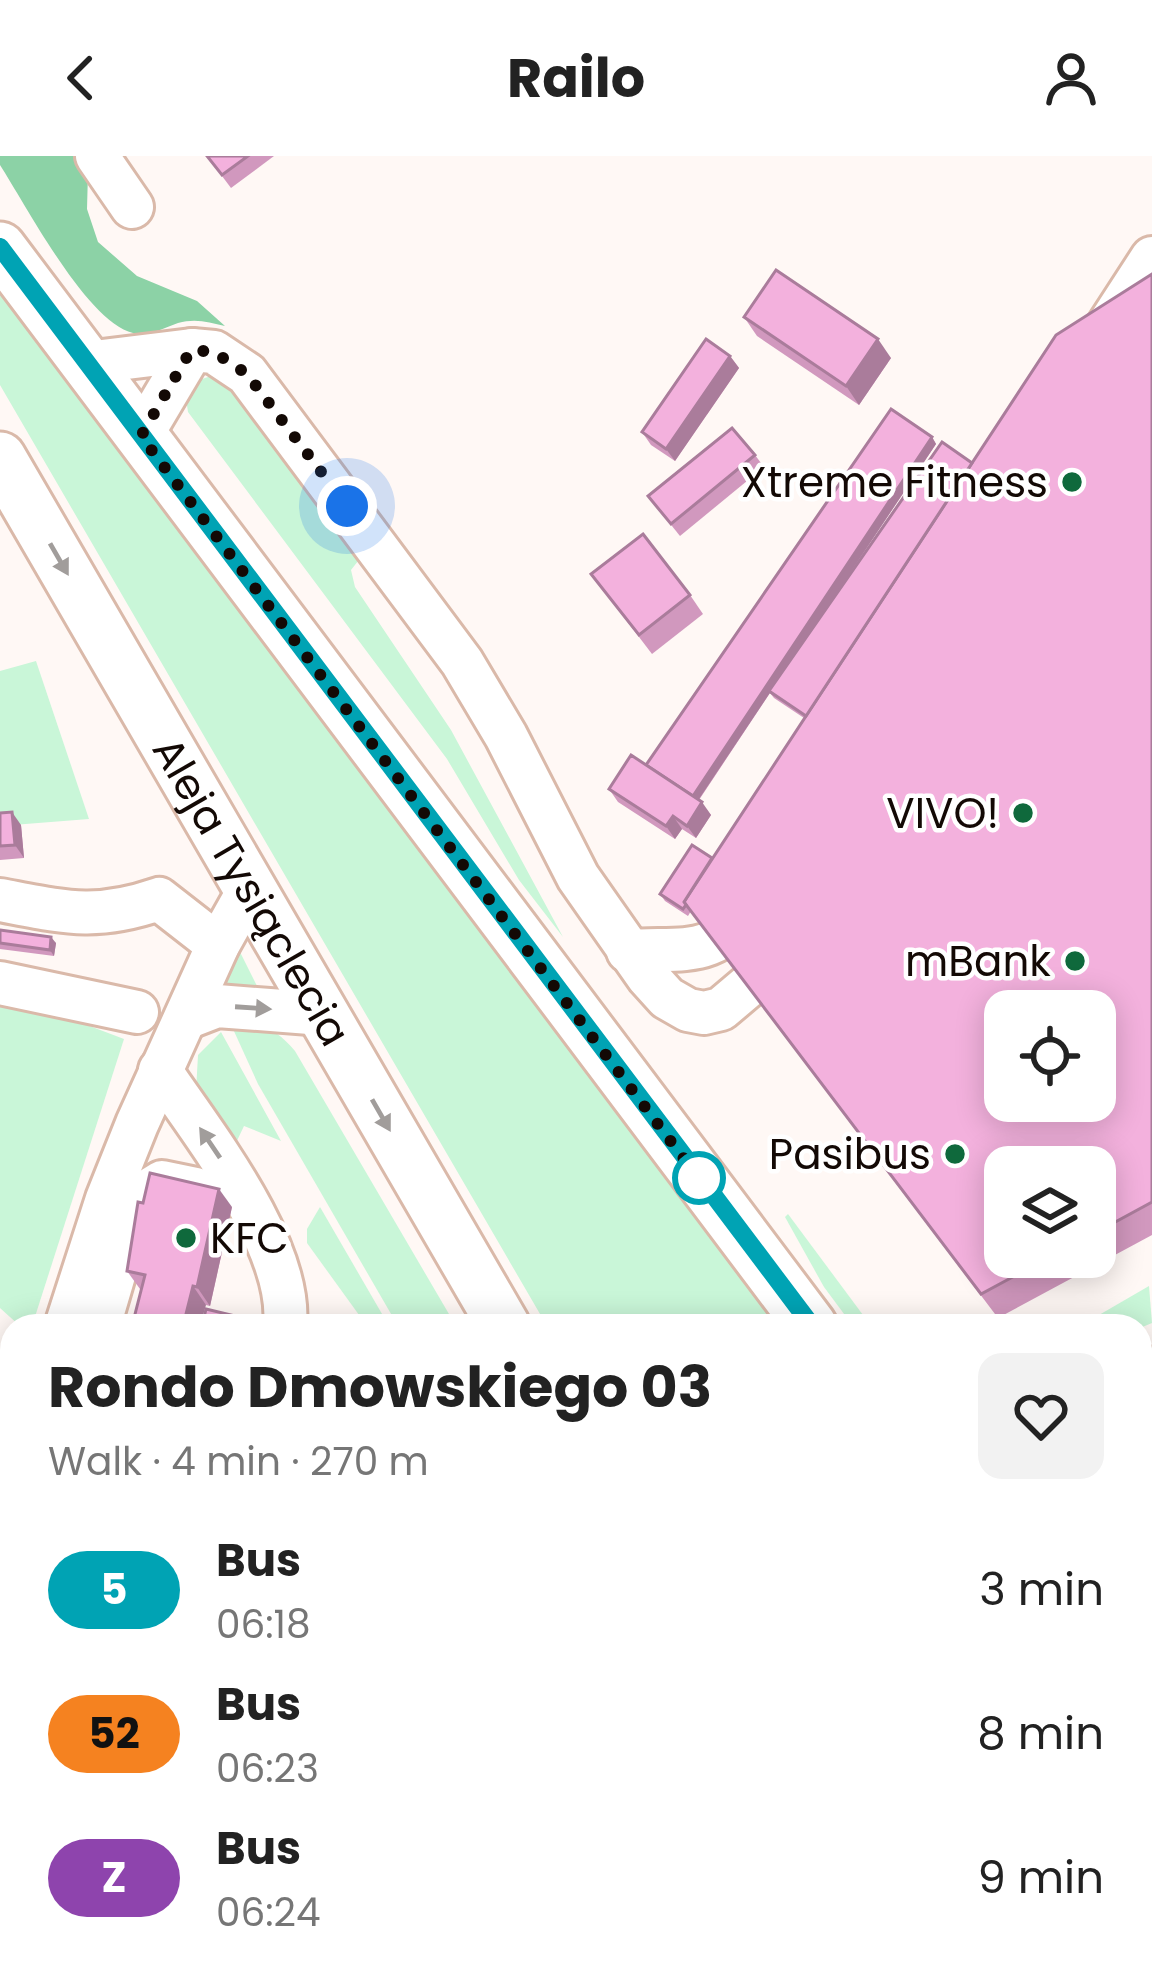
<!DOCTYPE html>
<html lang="en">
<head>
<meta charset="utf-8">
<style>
	:root { --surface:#fff; --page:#f2f2f2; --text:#222; --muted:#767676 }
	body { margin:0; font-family:Poppins,sans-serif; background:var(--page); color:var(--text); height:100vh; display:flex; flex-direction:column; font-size:45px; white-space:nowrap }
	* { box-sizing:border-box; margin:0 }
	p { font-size:39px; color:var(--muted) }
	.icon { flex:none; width:66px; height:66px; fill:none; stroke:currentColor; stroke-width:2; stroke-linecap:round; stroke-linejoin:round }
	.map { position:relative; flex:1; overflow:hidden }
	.details { position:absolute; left:0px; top:1158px; width:1152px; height:663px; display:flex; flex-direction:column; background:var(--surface); border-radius:36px 36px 0 0; box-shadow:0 6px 30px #0003 }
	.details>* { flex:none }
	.badge { padding:0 24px; border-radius:39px; font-size:42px; line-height:78px }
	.controls { position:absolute; left:984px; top:834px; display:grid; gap:24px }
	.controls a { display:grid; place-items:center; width:132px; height:132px; border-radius:24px; background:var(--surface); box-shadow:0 6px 30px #0003; font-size:60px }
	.you { position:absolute; width:60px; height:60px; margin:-30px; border:9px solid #fff; border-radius:50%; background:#1a73e8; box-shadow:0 0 0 18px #1a73e833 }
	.map>.badge { position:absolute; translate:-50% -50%; box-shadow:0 0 0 6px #fff }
	.round { display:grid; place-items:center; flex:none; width:126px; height:126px; border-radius:24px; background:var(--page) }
	.overview { display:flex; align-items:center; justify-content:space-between; height:204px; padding:0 48px }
	h1 { font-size:57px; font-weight:700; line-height:90px }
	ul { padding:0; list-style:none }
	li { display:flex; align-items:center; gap:36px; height:144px; padding:0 48px }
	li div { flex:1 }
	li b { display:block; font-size:45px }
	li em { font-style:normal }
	li .badge { min-width:132px; font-weight:700; text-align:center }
	header { display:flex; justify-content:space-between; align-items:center; height:156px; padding:0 48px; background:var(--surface); font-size:54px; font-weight:700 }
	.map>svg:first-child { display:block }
	.green { fill:#c9f6d8 }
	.forest { fill:#8cd2a6 }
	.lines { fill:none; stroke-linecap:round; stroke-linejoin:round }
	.minor-casing { stroke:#dab9a9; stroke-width:48 }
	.major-casing { stroke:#dab9a9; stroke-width:57 }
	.minor { stroke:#fff; stroke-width:42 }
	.major { stroke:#fff; stroke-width:51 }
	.wall { fill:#d198be; fill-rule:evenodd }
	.shaded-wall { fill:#aa7c9b }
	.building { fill:#f3b1dd; stroke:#aa7c9b; stroke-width:3; fill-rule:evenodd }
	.oneway { fill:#a19d9b }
	.line-casing { stroke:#fff; stroke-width:27 }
	.line { stroke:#00a3b4; stroke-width:18 }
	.walk { stroke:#130905; stroke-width:12; stroke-dasharray:0 21.6 }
	.poi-dot { fill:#0f693c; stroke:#fff; stroke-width:4.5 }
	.stop-dot { fill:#fff; stroke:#00a3b4; stroke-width:6 }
	.labels { text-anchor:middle; stroke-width:9; stroke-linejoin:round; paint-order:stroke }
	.poi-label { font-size:42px; fill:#130905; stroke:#fff; text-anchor:end }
	.street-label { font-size:42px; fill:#130905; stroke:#fff }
</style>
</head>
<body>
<header><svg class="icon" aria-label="back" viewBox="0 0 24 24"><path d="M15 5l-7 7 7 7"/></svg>Railo<svg class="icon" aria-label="person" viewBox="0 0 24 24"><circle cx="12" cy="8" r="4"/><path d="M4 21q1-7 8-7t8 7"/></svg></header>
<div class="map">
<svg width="1152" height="1820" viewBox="0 0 1152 1820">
	<rect width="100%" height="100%" fill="#fff8f5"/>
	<g class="green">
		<path d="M0 138C263 480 519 828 783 1170H547L0 229Z"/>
		<polygon points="208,221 220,221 230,227 362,400 351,414 355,431 451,574 563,781 519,724 447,603 188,256 186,243 196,225"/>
		<polygon points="36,505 89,663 0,670 0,515"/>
		<polygon points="238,792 257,830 219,835"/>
		<polygon points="0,842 50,855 124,883 32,1170 20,1170 0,1152"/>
		<path d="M247 869C269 869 281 879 295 895L456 1170H398L258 928 233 873Z"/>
		<polygon points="221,876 281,985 244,970 234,991 196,935 198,899"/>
		<polygon points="320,1051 389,1170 367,1170 307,1087 307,1073"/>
		<polygon points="788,1058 863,1159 857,1170 853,1170 824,1131 785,1061"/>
		<polygon points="1149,1130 1152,1167 1140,1172 1080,1170"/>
		<polygon points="1152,1254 1152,1345 1140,1354 1140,1258"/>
		<polygon points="1152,1492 1152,1643 1140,1615 1140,1506"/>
		<polygon points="0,1762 12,1763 12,1809 23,1809 18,1820 0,1820"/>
		<polygon points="173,1809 225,1809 241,1820 157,1820"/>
		<polygon points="298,1809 405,1809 388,1820 306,1820"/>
		<polygon points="501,1809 643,1809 626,1820 484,1820"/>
		<polygon points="851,1809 907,1809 916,1820 860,1820"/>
		<polygon points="1022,1809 1118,1809 1123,1820 1030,1820"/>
	</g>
	<path class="forest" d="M0 0H78L88 16 87 53 98 86 137 120 197 145 225 170C209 166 195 162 178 167 163 172 150 181 133 177 87 166 27 51 0 9Z"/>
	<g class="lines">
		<defs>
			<g id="minor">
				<polyline points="97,0 132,51"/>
				<polyline points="1104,176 1152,102"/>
				<polyline points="86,207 192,194 214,196 247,218 462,506 506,580 578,721 648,821 667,842 688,854 704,857 721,853 747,831"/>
				<polyline points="141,280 192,194"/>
				<path d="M0 744C64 756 95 765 159 743L218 789"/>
				<path d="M628 795C682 791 718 805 750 747"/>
				<polyline points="0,827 137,856"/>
				<polyline points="186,862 217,850 323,858"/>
				<path d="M160 914C203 978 293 1090 285 1170"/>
				<polyline points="66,1170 107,1043 137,968 218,789 250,732"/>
				<polyline points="99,1170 131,1061 141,1039 162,1026 196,1033"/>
				<polyline points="0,1249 12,1246"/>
				<polyline points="0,1537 12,1533"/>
			</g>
			<g id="major">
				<polyline points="0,92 811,1170"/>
				<path id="s1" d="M0 302 504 1170"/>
				<polyline points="1140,1222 1152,1217"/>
				<polyline points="1140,1386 1152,1378"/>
				<polyline points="3,1745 12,1741"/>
				<polyline points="1140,1781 1152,1805"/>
				<polyline points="256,1809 265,1820"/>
				<polyline points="998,1809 1007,1820"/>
				<polyline points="117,1820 125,1809"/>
				<polyline points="453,1820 469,1809"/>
			</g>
		</defs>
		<use href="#minor" class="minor-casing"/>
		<use href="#major" class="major-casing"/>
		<use href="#minor" class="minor"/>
		<use href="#major" class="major"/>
	</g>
	<g class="wall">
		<polygon points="207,0 274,0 231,32"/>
		<path d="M1152 118V1079L998 1162 691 755 688 760 665 745 660 738 712 702 804 562 774 542 770 537 699 644 711 659 696 682 682 673 675 683 618 646 609 633 646 609 932 281 936 288 822 459 972 307ZM1095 1011V1101H1005Z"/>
		<polygon points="744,161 891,202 859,249 757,180"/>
		<polygon points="730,200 739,212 675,305 651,289 642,276"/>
		<polygon points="755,299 764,311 680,380 648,340"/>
		<polygon points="591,418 690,439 703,458 652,498"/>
		<polygon points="0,657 21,669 24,702 0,704"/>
		<polygon points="0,774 56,787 54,800 0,793"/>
		<polygon points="232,1051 210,1150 140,1133 127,1115"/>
		<polygon points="0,1252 12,1254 12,1459 5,1491 0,1490"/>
	</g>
	<g class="shaded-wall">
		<polygon points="878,183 891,202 859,249 846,230"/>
		<polygon points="730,200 739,212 675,305 666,293"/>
		<polygon points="932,281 936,288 695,649 691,643"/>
		<polygon points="702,646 711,659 696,682 687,670"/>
		<polygon points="12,656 21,669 24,702 15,689"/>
		<polygon points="673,660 682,673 675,683 666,670"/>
		<polygon points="51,781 56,787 54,800 50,794"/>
		<polygon points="219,1033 232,1051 210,1150 197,1131"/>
		<polygon points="193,1130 206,1149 200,1170 183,1170"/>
		<polygon points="0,1442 12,1459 5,1491 0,1484"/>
	</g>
	<g class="building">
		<polygon points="207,0 248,0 222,19"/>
		<polygon points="776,114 878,183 846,230 744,161"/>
		<path d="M1152 118V1046L1095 1077V1011H1005V1101H1050L981 1138 684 746 1056 179ZM1005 855H1095V945H1005Z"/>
		<polygon points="706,183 730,200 666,293 642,276"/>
		<polygon points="891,253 932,281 693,640 646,609"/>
		<polygon points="732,272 755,299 671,368 648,340"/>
		<polygon points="942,286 972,307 806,560 769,535"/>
		<polygon points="643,378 690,439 639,479 591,418"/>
		<polygon points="631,599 702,646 687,670 673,660 666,670 609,633"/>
		<polygon points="12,656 15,689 0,690 0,657"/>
		<polygon points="692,689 712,702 684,746 686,749 683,753 660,738"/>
		<polygon points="0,774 51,781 50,794 0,787"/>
		<polygon points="150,1017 219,1033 197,1131 193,1130 183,1170 132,1170 145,1119 127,1115 138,1046 143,1047"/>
		<polygon points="206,1153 277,1170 202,1170"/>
		<polygon points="0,1252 12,1254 8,1275 12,1276 12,1438 0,1436"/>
	</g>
	<defs><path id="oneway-solid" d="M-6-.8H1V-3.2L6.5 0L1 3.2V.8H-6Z" transform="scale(3)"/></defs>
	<g class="oneway">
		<use href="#oneway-solid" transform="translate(59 403) rotate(60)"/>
		<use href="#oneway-solid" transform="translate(253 852) rotate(4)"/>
		<use href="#oneway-solid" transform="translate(381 959) rotate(60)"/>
		<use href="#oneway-solid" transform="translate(210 987) rotate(-124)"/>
	</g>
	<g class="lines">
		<defs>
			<polyline id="line" points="0,91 812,1170"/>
		</defs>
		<use href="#line" class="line-casing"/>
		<use href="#line" class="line"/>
		<polyline class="walk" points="347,350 247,218 214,196 191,194 141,280 705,1031 699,1022"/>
	</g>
	<g class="poi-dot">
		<circle cx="1072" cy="326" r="12"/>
		<circle cx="1023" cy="657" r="12"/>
		<circle cx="1075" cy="805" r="12"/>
		<circle cx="955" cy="998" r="12"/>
		<circle cx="186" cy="1082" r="12"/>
	</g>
	<circle class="stop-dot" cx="699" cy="1022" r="24"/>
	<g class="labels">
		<g class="poi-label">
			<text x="1048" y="341">Xtreme Fitness</text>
			<text x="999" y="672">VIVO!</text>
			<text x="1051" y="820">mBank</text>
			<text x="931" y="1013">Pasibus</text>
			<text x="210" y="1097" text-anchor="start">KFC</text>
		</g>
		<g class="street-label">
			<text dy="15" stroke="none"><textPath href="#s1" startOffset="501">Aleja Tysiąclecia</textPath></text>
		</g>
	</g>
</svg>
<div class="controls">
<a><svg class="icon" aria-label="locate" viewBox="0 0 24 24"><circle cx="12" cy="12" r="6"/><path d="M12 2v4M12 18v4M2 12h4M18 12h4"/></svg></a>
<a><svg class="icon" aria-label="layers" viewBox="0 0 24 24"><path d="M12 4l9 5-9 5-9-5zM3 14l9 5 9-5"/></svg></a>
</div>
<div class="you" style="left:347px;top:350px"></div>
<section class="details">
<div class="overview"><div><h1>Rondo Dmowskiego 03</h1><p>Walk · 4 min · 270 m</p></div><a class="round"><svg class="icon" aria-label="heart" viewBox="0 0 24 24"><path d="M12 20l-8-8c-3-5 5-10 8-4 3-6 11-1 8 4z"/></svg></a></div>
<ul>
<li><span class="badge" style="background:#00a3b4;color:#fff">5</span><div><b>Bus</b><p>06:18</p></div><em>3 min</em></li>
<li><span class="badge" style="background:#f58220;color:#111">52</span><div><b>Bus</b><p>06:23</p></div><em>8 min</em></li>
<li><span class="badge" style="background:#8e44ad;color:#fff">Z</span><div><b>Bus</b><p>06:24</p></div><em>9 min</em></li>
</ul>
</section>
</div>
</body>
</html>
